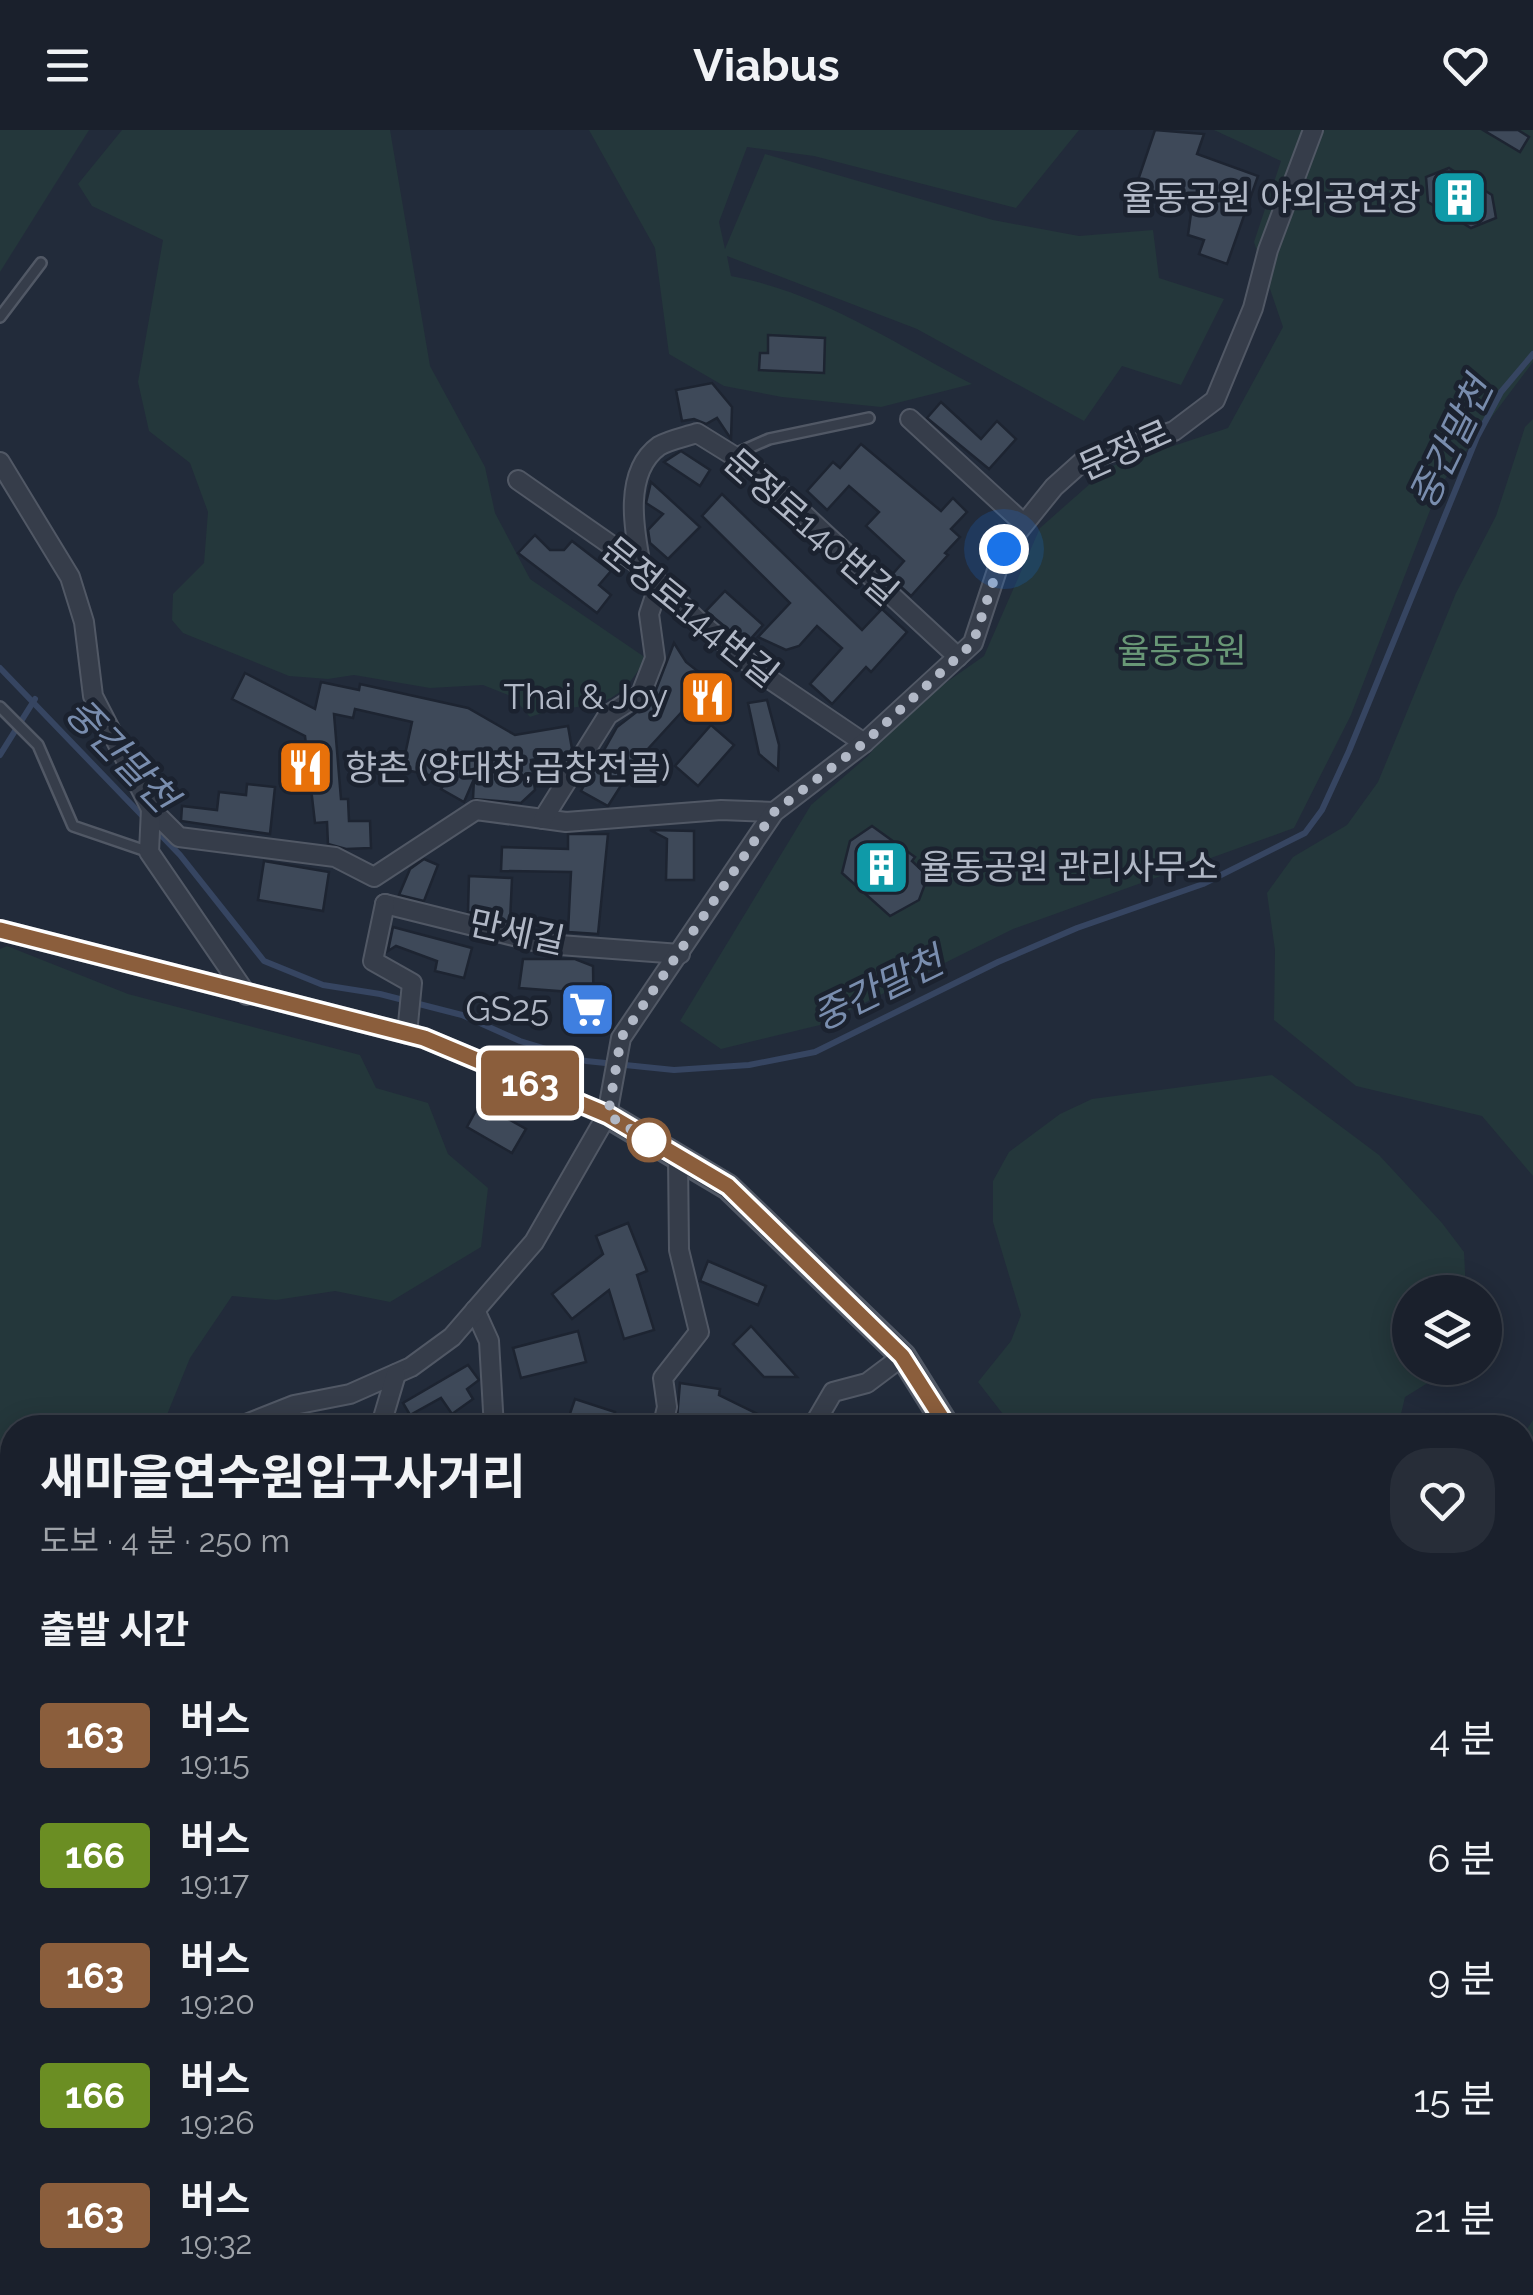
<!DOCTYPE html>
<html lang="ko">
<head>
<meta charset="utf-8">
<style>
	:root { --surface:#1a202c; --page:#272d38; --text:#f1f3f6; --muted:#9fa3a9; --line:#383e48 }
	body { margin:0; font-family:Raleway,"Noto Sans KR",sans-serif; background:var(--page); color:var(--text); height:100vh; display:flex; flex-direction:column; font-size:38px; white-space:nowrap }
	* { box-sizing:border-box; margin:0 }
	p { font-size:32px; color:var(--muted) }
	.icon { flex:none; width:55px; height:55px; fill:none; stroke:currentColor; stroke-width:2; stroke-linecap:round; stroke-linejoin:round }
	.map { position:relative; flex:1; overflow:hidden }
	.sheet { position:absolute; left:0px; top:1285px; width:1535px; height:880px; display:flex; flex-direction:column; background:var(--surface); border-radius:40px 40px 0 0; box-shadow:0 5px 25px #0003,0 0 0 2px var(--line) }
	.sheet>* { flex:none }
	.badge { padding:0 20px; border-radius:8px; font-size:35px; line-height:65px }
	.controls { position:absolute; left:1392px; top:1145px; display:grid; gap:20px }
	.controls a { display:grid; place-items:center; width:110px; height:110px; border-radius:50%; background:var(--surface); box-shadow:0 5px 25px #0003,0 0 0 2px var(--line); font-size:50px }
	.you { position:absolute; width:50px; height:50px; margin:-25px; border:8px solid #fff; border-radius:50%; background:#1a73e8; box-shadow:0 0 0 15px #1a73e833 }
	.map>.badge { position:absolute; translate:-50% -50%; box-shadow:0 0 0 5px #fff }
	h2 { padding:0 40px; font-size:38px; line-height:90px }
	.round { display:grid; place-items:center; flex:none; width:105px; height:105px; border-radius:40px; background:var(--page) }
	.head { display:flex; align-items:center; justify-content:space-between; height:170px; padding:0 40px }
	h1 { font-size:48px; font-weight:700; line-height:75px }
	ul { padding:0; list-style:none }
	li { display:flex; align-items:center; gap:30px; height:120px; padding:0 40px }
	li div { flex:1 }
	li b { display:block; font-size:38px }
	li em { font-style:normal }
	li .badge { min-width:110px; font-weight:700; text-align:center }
	header { display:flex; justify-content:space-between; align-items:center; height:130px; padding:0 40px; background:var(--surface); font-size:45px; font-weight:700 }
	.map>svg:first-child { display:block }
	.green { fill:#24373b }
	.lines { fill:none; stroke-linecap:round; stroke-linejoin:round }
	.stream { stroke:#364561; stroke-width:6 }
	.building { fill:#3e4959; stroke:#1d2431; stroke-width:2.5 }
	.service-casing { stroke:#515865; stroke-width:14 }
	.minor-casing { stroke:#515865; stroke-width:22 }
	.tertiary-casing { stroke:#515865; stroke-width:28 }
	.service { stroke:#363d4a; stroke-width:9 }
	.minor { stroke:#363d4a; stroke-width:18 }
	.tertiary { stroke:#363d4a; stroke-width:22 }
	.line-casing { stroke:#fff; stroke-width:22 }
	.line { stroke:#8b5e3c; stroke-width:15 }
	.walk { stroke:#b1b8c6; stroke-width:10; stroke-dasharray:0 18 }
	.stop-dot { fill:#fff; stroke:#8b5e3c; stroke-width:5 }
	.labels { text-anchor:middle; stroke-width:9; stroke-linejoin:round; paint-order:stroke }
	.poi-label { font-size:35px; fill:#b1b8c6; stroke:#1b222f; text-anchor:end }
	.street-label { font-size:35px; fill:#b1b8c6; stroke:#1b222f }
	.park-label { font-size:35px; fill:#689776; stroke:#1b222f }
	.water-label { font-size:38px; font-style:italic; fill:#798dae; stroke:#1b222f }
</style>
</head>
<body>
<header><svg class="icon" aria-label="menu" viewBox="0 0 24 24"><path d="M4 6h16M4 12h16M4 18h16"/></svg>Viabus<svg class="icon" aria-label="heart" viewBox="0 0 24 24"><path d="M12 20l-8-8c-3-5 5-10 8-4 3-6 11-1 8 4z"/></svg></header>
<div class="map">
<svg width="1533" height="2165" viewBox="0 0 1533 2165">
	<rect width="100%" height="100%" fill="#222b3a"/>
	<g class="green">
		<polygon points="0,0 89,0 0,142"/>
		<path d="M122 0H390L430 236 485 337 495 383 530 449 646 528C610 591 588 567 530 587L513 567 483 555 430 558 354 545 328 549 289 546 183 503 172 490 173 464 204 433 208 382 190 333 149 301 138 252 163 110 92 76 78 54Z"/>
		<path d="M589 0H1079L1016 78 814 26 747 17 719 92 725 119 765 24 993 90 1079 106 1153 100 1159 148 1224 169 1181 255 1122 236 1084 291 917 199 727 126 731 146C819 162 894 213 972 254L881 277 782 267 724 256 669 224 655 118Z"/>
		<polygon points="1214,0 1533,0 1533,232 1439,357 1351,585 1294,698 1013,799 820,895 721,919 680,891 811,675 868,626 904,582 984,526 1040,398 1109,337 1228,298 1283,197 1254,112 1281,31"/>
		<polygon points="1533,289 1533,1046 1482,986 1356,956 1274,890 1275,820 1267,763 1293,727 1347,695 1378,652 1456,463 1496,386 1525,297"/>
		<polygon points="7,816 128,864 360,925 376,958 428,973 448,1024 488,1058 481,1117 390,1172 335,1161 276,1170 232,1166 190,1228 162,1297 12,1298 12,1435 0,1438 0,819"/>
		<polygon points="1272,945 1379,1025 1442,1093 1464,1122 1466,1162 1410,1162 1410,1238 1444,1238 1439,1246 1405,1267 1398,1297 1013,1297 978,1252 1011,1211 1021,1185 993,1092 993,1051 1009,1022 1060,984 1092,969"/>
		<polygon points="1533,1290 1533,2043 1522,2026 1522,1353 1531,1328 1525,1302"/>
		<polygon points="12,1894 12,2152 1465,2152 1472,2165 0,2165 0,1906"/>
	</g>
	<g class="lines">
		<g class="stream">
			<polyline points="0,538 180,725 264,831 323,855 380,864 462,885 520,911 586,931 674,940 749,935 815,922 998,832 1077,798 1203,754 1305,703 1322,680 1349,621 1477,307 1501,262 1533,224"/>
			<polyline points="0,625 35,569"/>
		</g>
	</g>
	<g class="building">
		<polygon points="1155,0 1204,4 1197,24 1258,46 1227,134 1199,124 1204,110 1188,105 1192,76 1136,56"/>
		<polygon points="1483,0 1518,0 1529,7 1520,22"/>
		<polygon points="1449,38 1492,65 1496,88 1471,98 1428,72 1426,47"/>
		<polygon points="768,205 825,208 824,243 759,240 760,223 768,223"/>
		<polygon points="712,253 732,277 731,309 717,288 706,294 694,289 682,291 676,260"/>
		<polygon points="941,272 981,309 997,291 1016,309 989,339 927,288"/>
		<polygon points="861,314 941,381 953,368 967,382 951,399 960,407 945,423 948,425 911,466 890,447 904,431 866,396 879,382 849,356 827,380 807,361 833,332 840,338"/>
		<polygon points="681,321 710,340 700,356 664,332"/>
		<polygon points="651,352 700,397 668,429 650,413 648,400 663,384 646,373"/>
		<polygon points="722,364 862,500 882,479 907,502 871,542 866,537 832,574 810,554 842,518 817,496 799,516 786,520 758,507 790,473 702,386"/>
		<polygon points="535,405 550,420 564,420 572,411 611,441 599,455 611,465 597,483 518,423"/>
		<polygon points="725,461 763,495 746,514 706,481"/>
		<polygon points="674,513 686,532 710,551 636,632 608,676 581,661 617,597 652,570"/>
		<polygon points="245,543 315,579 321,552 359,560 360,554 468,578 515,605 568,596 572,619 569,623 531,630 535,660 521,673 473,669 474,649 464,672 441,659 447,649 402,639 412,592 355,579 353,588 334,584 341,669 348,669 349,691 370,691 371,718 346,719 328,714 327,692 315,693 305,606 232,569"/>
		<polygon points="767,570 779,615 778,640 759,624 748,573"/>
		<polygon points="711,595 734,615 698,656 675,636"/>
		<polygon points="247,654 275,657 270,704 181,691 182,676 217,680 219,662 246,665"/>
		<polygon points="872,696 915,727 912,731 928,746 919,770 890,786 842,743 850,711"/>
		<polygon points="650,700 694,701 694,750 666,750 667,709"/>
		<polygon points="568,704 608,704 598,804 568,802 571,742 501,741 502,717 568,719"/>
		<polygon points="424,729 438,735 424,771 399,765 410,739"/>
		<polygon points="264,731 329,742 323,781 258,770"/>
		<polygon points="469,746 512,748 510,792 468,782"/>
		<polygon points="393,797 472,818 464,848 435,841 437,831 396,816 388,821"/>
		<polygon points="523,829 575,829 593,836 594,903 565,900 570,862 519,858"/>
		<polygon points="480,973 526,999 512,1023 467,997"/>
		<polygon points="628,1093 647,1141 637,1145 654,1200 624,1209 609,1160 572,1189 552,1164 603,1124 596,1106"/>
		<polygon points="708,1131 766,1156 758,1175 700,1151"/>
		<polygon points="751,1196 797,1247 764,1247 733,1214"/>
		<polygon points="578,1201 586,1232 521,1248 513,1218"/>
		<polygon points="468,1235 479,1250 467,1259 473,1269 452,1284 441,1268 410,1285 403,1273"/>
		<polygon points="680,1253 720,1259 719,1265 786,1298 725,1298 677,1288"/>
		<polygon points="575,1269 615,1282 610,1298 565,1298"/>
	</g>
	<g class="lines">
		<defs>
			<g id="service">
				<polyline points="0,187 41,133"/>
				<polyline points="735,324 769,309 869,288"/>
				<polyline points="0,577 38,615 73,696 149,722"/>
				<polyline points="0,1592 12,1592"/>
			</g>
			<g id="minor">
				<polyline points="910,289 1022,392"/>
				<polyline points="0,332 70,447 84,492 93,566 151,679 179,707 335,727 374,747 476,680 566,692 721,680 774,682"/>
				<polyline points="518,350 641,436 698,491 765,546 864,613"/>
				<path d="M641 436C634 400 623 342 659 316 669 310 685 307 697 303L755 339 958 527"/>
				<polyline points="151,679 149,722 247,865"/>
				<polyline points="543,689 608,585 641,564 655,528 649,484 659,454"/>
				<polyline points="385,774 546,814 680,824"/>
				<polyline points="385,774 373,831 412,853 407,904"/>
				<polyline points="0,800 424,908 607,985"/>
				<polyline points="475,1180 489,1211 494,1298"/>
				<polyline points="236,1298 294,1275 350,1264 411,1237 452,1207 534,1112 607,985 621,908 774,682 864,613 973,513 1004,419 1054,357 1083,331 1174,301 1215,270 1253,178 1268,120 1313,0"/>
				<polyline points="380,1298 396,1244"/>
				<polyline points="662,1298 667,1277 663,1248 699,1202 679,1120 678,1028"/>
				<polyline points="812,1298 833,1262 867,1253 903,1226"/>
				<polyline points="0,1459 12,1453"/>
			</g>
			<g id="tertiary">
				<polyline points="607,985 728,1057 903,1226 948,1298"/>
				<polyline points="1513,2152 1521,2165"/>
			</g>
		</defs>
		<use href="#service" class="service-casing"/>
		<use href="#minor" class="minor-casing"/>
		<use href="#tertiary" class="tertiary-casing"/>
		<use href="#service" class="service"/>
		<use href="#minor" class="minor"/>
		<use href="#tertiary" class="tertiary"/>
	</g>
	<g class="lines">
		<defs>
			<polyline id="line" points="0,800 424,908 608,985 728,1056 902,1226 948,1298"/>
		</defs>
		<use href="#line" class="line-casing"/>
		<use href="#line" class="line"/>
		<polyline class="walk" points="649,1010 655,1014 608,985 621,908 774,682 864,613 973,513 1004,419"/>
	</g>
	<defs>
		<symbol id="building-square" viewBox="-11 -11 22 22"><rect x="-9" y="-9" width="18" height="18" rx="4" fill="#0f9aa8" stroke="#1b222f"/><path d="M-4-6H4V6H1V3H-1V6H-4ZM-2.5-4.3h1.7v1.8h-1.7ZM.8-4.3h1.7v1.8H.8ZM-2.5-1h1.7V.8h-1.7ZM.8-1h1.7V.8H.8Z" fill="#fff"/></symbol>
		<symbol id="restaurant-square" viewBox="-11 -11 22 22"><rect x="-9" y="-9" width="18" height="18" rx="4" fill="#e8710a" stroke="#1b222f"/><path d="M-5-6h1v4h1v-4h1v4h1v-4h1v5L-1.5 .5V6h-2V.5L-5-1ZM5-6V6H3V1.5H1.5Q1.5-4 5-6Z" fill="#fff"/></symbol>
		<symbol id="supermarket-square" viewBox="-11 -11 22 22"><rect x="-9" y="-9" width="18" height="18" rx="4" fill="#3f7fe0" stroke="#1b222f"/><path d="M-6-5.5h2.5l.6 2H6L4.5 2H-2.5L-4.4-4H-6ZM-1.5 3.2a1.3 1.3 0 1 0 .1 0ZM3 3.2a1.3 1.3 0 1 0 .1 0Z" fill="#fff"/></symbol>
	</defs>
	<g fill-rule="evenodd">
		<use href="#building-square" x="1428" y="36" width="63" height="63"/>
		<use href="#restaurant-square" x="676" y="536" width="63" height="63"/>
		<use href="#restaurant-square" x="274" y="606" width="63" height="63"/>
		<use href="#building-square" x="850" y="706" width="63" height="63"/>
		<use href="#supermarket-square" x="556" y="848" width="63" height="63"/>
	</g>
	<circle class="stop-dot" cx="649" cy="1010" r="20"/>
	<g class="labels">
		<g class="poi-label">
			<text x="1421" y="80">율동공원 야외공연장</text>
			<text x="668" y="579">Thai &amp; Joy</text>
			<text x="345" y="650" text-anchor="start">향촌 (양대창,곱창전골)</text>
			<text x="920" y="749" text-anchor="start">율동공원 관리사무소</text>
			<text x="549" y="891">GS25</text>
		</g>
		<g class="street-label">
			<text transform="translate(1125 320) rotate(-24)" y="12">문정로</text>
			<text transform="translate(811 397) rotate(41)" y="12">문정로140번길</text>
			<text transform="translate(690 482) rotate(39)" y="12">문정로144번길</text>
			<text transform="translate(517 802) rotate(12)" y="12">만세길</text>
		</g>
		<g class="park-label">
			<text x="1182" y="533">율동공원</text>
		</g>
		<g class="water-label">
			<text transform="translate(1451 313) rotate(-64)" y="13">중간말천</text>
			<text transform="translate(121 625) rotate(46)" y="13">중간말천</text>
			<text transform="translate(878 859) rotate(-26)" y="13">중간말천</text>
		</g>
	</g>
</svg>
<div class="controls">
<a><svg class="icon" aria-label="layers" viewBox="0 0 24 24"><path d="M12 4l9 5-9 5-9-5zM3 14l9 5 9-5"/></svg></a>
</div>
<div class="you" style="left:1004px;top:419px"></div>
<b class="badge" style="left:530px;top:953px;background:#8b5e3c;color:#fff">163</b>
<section class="sheet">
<div class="head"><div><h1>새마을연수원입구사거리</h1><p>도보 · 4 분 · 250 m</p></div><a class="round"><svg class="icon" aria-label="heart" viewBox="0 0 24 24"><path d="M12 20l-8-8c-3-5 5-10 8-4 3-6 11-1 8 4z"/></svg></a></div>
<h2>출발 시간</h2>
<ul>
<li><span class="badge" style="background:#8b5e3c;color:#fff">163</span><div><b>버스</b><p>19:15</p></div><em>4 분</em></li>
<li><span class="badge" style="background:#6b8e23;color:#fff">166</span><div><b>버스</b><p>19:17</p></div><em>6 분</em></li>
<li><span class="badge" style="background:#8b5e3c;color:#fff">163</span><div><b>버스</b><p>19:20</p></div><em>9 분</em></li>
<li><span class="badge" style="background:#6b8e23;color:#fff">166</span><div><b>버스</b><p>19:26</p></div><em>15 분</em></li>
<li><span class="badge" style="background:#8b5e3c;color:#fff">163</span><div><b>버스</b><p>19:32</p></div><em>21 분</em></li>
</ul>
</section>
</div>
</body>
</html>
